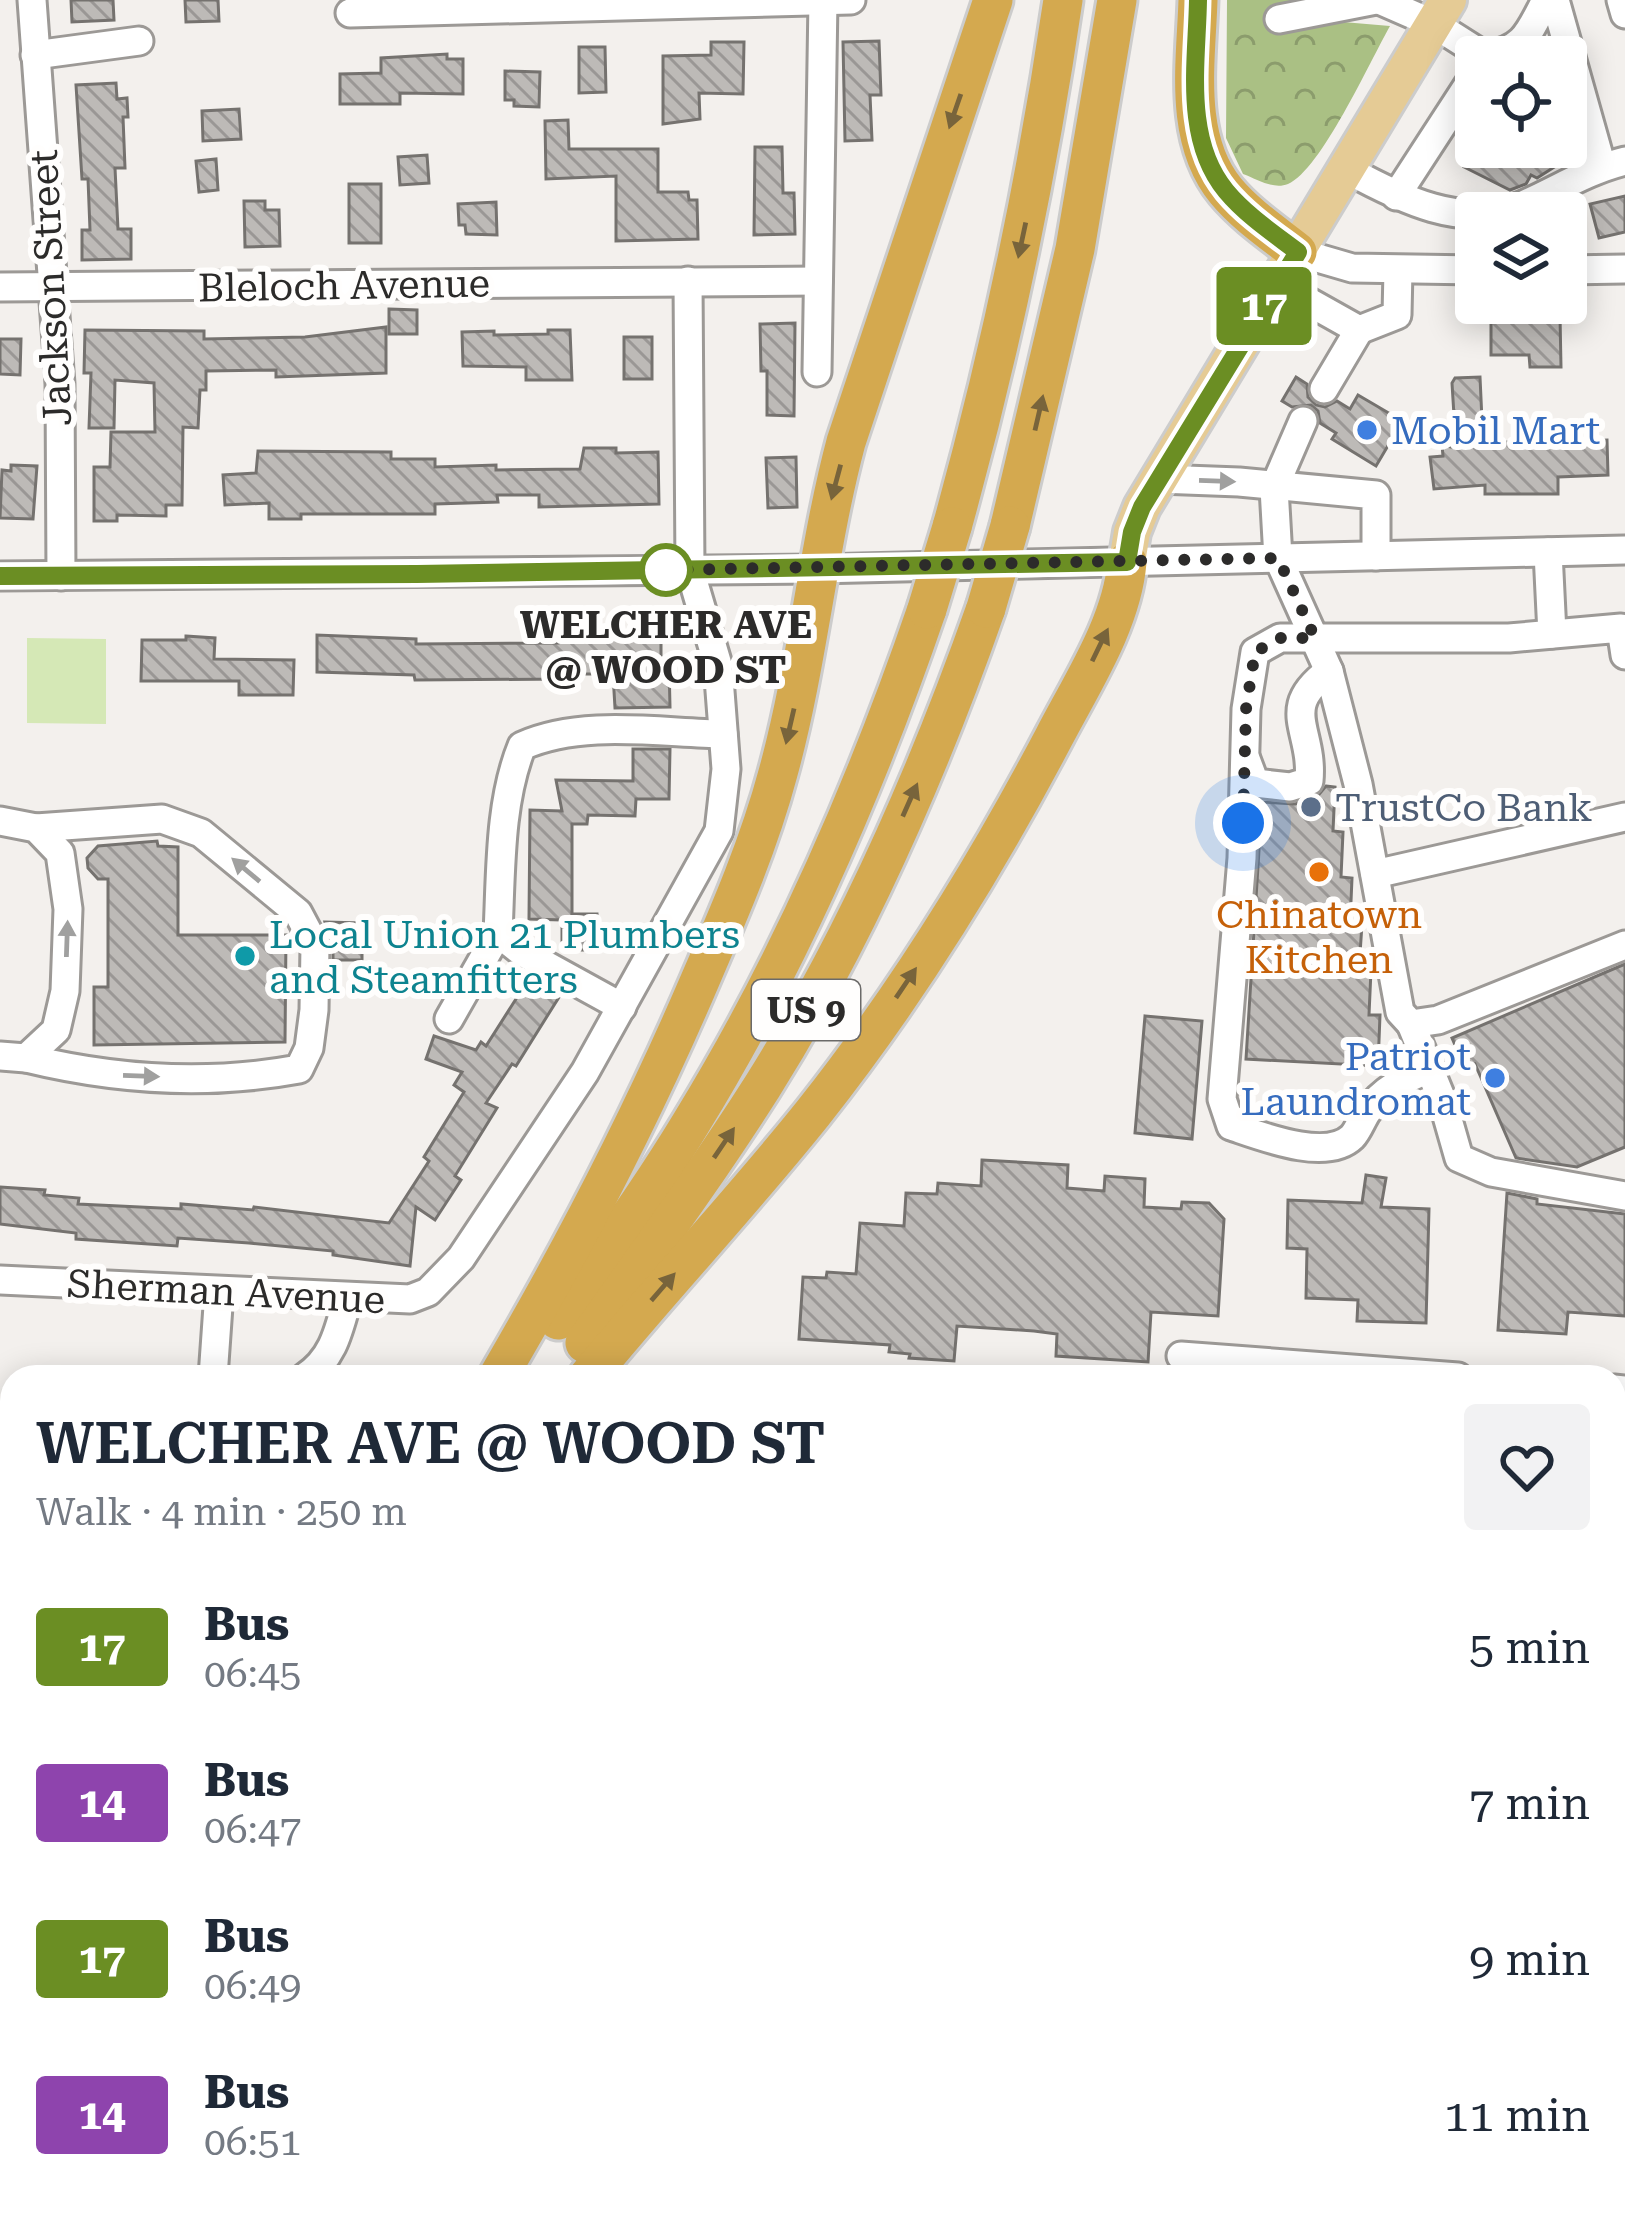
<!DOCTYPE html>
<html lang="en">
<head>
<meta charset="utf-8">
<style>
	:root { --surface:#fff; --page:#f2f2f3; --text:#1f2937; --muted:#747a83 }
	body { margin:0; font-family:"Roboto Serif",serif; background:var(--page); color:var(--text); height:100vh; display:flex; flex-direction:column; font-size:45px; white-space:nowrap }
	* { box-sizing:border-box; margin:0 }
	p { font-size:39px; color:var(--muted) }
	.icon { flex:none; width:66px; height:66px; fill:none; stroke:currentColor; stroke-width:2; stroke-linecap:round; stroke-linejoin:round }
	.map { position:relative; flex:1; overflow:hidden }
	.side { position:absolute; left:0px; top:1365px; width:1626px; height:852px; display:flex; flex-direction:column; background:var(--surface); border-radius:36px 36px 0 0; box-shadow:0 6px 30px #0003 }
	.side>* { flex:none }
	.badge { padding:0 24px; border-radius:9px; font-size:42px; line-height:78px }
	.buttons { position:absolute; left:1455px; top:36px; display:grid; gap:24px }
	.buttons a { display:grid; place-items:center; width:132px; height:132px; border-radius:12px; background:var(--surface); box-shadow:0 6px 30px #0003; font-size:60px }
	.you { position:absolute; width:60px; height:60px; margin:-30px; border:9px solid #fff; border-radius:50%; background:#1a73e8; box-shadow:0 0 0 18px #1a73e833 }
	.map>.badge { position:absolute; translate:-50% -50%; box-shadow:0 0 0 6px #fff }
	.round { display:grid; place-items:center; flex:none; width:126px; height:126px; border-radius:12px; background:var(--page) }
	.overview { display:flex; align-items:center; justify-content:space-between; height:204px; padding:0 36px }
	h1 { font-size:57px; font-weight:600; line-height:90px }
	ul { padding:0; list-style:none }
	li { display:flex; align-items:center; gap:36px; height:156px; padding:0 36px }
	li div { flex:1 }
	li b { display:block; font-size:45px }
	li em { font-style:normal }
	li .badge { min-width:132px; font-weight:700; text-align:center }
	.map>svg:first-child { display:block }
	.green { fill:#d5e8b6 }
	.forest { fill:url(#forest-crowns) }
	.building { fill:url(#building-back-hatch); stroke:#75726f; stroke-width:3 }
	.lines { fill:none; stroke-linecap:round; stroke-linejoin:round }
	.minor-casing { stroke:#9c9996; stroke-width:33 }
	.major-casing { stroke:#ccc; stroke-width:42 }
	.highway-casing { stroke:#ccc; stroke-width:45 }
	.minor { stroke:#fff; stroke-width:27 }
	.major { stroke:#e5cb95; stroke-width:36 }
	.highway { stroke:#d4a94f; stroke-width:39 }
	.highway-bridge-casing { stroke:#ccc; stroke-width:45; stroke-linecap:butt }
	.highway-bridge { stroke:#d4a94f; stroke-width:39 }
	.oneway { fill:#78643b }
	.oneway2 { fill:#a0a09f }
	.line-casing { stroke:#fff; stroke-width:27 }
	.line { stroke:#6b8e23; stroke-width:18 }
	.walk { stroke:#2c2b2a; stroke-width:12; stroke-dasharray:0 21.6 }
	.shop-dot { fill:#3f7fe0; stroke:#fffefd; stroke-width:4.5 }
	.stop-dot { fill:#fff; stroke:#6b8e23; stroke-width:6 }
	.service-dot { fill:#5c6f8a; stroke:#fffefd; stroke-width:4.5 }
	.food-dot { fill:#e8710a; stroke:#fffefd; stroke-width:4.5 }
	.culture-dot { fill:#0f9aa8; stroke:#fffefd; stroke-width:4.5 }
	.labels { text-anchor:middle; stroke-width:12; stroke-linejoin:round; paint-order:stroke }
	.shield { fill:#fffefd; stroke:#6b6a69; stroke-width:3 }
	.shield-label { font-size:36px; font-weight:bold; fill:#2c2b2a }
	.street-label { font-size:39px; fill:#2c2b2a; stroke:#fffefd }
	.shop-label { font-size:39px; fill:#366cbe; stroke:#fffefd; text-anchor:start }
	.stop-label { font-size:39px; font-weight:bold; fill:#2c2b2a; stroke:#fffefd }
	.service-label { font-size:39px; fill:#4e5e75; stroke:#fffefd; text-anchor:start }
	.food-label { font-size:39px; fill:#c56008; stroke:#fffefd }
	.culture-label { font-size:39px; fill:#0d838f; stroke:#fffefd; text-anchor:start }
</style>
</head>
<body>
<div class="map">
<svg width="1625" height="2217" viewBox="0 0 1625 2217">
	<defs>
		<pattern id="forest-crowns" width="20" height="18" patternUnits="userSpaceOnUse" patternTransform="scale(3)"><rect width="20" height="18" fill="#aac084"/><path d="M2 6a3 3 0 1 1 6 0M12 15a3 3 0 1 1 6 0" fill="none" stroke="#8b9c6c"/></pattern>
		<pattern id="building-back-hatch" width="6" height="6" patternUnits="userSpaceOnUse" patternTransform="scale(3)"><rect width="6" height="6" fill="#bdbab7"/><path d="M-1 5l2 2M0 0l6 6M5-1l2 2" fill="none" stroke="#9a9795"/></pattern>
	</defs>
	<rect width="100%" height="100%" fill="#f3f0ed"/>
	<polygon class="green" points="27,638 106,639 106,724 27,723"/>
	<path class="forest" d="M1227 0H1308L1274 30 1343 22 1390 26C1370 61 1321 170 1288 184 1273 190 1257 179 1243 174L1226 138Z"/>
	<g class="building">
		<polygon points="71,0 113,0 114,20 72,22"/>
		<polygon points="185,0 218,0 219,21 186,22"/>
		<polygon points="879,41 881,95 870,95 872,140 845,141 843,42"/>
		<polygon points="711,42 744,42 743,94 699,93 700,119 663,124 663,56 711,55"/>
		<polygon points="579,47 605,47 606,92 579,93"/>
		<polygon points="447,54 447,59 463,59 463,94 400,93 400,104 340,104 340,74 381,73 381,58"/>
		<polygon points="505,71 540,72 539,107 514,106 514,100 505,100"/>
		<polygon points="116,83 117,99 127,98 128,117 123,117 125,168 115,168 118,229 131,229 131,259 82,260 82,230 90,230 88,179 82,179 76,85"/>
		<polygon points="239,109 241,139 203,141 202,111"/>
		<polygon points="568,120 569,149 658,149 658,192 688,192 689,200 697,200 698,239 616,241 616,176 546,179 545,121"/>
		<polygon points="755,147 782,147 783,193 794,193 795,234 754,235"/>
		<polygon points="1476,147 1532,147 1559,164 1537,178 1531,175 1526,184 1510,190 1464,167"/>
		<polygon points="427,155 429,183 400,185 398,157"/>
		<polygon points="216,159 218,190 199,192 196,161"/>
		<rect x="349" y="184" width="32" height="59"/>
		<polygon points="1625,196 1625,232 1599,238 1590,204"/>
		<polygon points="244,201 265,201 265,210 279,210 280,246 245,247"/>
		<polygon points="496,202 497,235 466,234 465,225 459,225 458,204"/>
		<polygon points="389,309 417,310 417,334 389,334"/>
		<polygon points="1519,309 1519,316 1560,316 1561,367 1530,367 1529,355 1491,355 1491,310"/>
		<polygon points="795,323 794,416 767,415 767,371 761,371 760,324"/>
		<polygon points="386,327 386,373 276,377 276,370 206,371 206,390 200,390 198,428 183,427 182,505 166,505 166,516 117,515 117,521 94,521 94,467 110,467 111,432 155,432 154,383 115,380 114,428 89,428 91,373 84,373 85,330 204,331 204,339 305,337"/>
		<polygon points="548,330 570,330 572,380 526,380 526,367 463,366 462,332 494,331 494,335 548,334"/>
		<rect x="624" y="337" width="28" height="42"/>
		<polygon points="0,339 21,339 20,375 0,374"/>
		<polygon points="1296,377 1307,384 1308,397 1316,405 1325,407 1337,401 1350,409 1358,395 1399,419 1399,427 1376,466 1332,439 1336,433 1320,423 1318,411 1311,405 1292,407 1282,401"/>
		<polygon points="1480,377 1483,442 1528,442 1528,432 1558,432 1558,442 1607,440 1608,475 1558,477 1558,494 1485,494 1485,485 1434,489 1430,457 1443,456 1442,445 1456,448 1452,383 1455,378"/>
		<polygon points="584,448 616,448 616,453 658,452 659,504 539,507 539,495 497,495 498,502 435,504 435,514 301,514 301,519 269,519 269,503 225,505 223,475 256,473 258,451 391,452 391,459 435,459 435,467 496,465 496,470 580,469"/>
		<polygon points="796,457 797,507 768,508 766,458"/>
		<polygon points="11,465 37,466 33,519 0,518 2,470 11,471"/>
		<polygon points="611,631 661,631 661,664 669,664 670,707 615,708 613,674 564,674 564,679 415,680 414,675 317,672 317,635 416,639 416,644 558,643 558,636 611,636"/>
		<polygon points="186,636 215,638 214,659 294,660 293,695 239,695 239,681 141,681 142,640 186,640"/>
		<polygon points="633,749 670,749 669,799 636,799 635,816 588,815 587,824 572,824 572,914 597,914 598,950 562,950 562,920 529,919 530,810 562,811 556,780 633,781"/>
		<polygon points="1326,786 1335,787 1333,831 1343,832 1341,877 1352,878 1350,924 1362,924 1359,969 1371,970 1369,1015 1380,1015 1378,1066 1246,1059 1262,802 1295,804 1316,798"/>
		<polygon points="157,841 158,846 178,847 178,935 286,935 285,1042 94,1045 94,987 108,987 108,879 98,879 88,868 87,858 98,846"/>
		<polygon points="325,922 362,923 362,960 333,960 333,944"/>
		<polygon points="1625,964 1625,1147 1577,1167 1516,1158 1475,1064 1465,1068 1452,1038"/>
		<polygon points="530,977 561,994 516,1066 512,1064 486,1103 497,1108 455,1176 461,1180 435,1220 416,1207 410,1266 333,1255 333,1251 249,1243 178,1238 177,1246 76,1239 76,1233 0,1224 0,1187 45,1190 44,1195 79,1198 78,1204 181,1209 181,1204 253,1210 254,1207 389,1223 429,1161 424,1157 464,1092 454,1085 462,1072 426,1059 434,1036 476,1050 481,1042 486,1046"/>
		<polygon points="1145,1016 1202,1021 1192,1139 1135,1133"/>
		<polygon points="982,1160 1068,1165 1067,1188 1104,1191 1105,1176 1145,1179 1144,1207 1181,1209 1182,1202 1209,1203 1224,1219 1218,1316 1151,1312 1148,1362 1056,1356 1057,1334 1034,1331 957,1326 954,1361 909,1358 910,1354 889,1352 890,1345 799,1339 803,1277 826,1278 827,1272 856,1274 860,1223 904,1226 906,1193 937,1194 938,1183 981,1186"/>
		<polygon points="1366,1175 1386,1178 1381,1207 1429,1209 1426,1323 1357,1321 1358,1300 1306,1298 1307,1249 1287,1248 1288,1200 1362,1203"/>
		<polygon points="1507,1193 1537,1199 1537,1204 1625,1214 1625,1316 1568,1312 1566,1334 1498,1330"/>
	</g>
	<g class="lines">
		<defs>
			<g id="minor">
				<polyline points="32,0 60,384 61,576"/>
				<polyline points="1379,0 1434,24 1486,57"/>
				<polyline points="1555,0 1602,167"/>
				<polyline points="1621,0 1625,14"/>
				<polyline points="350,13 851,0"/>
				<polyline points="1279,19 1376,0"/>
				<polyline points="35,55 139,41"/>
				<path d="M1487 56C1525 49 1529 32 1546 0"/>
				<path d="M1348 170C1399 198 1464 231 1523 205 1557 190 1588 170 1625 161"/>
				<polyline points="1396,196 1476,73"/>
				<polyline points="1297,252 1352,268 1476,270"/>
				<polyline points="1566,270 1625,269"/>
				<polyline points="1277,284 1359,330 1324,389"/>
				<polyline points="0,287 818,281"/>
				<polyline points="1359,330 1397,315 1398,270"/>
				<polyline points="817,372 823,0"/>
				<polyline points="1303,421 1274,488 1278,558 1329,671 1358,784 1400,1012 1411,1024 1438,1020 1625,945"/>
				<polyline points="1159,479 1239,482 1376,495 1376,556"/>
				<polyline points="1548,552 1552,634"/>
				<polyline points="0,576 817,569 1625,550"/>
				<path d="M1246 759 1255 783 1290 787 1309 781C1314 729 1277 709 1329 671"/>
				<polyline points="0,821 36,828 60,853 68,909 65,991 56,1030 26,1058 0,1056"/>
				<polyline points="1375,874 1625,817"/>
				<path d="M622 1007 522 952 498 933C501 873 499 802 522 746 582 719 660 733 723 734"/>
				<polyline points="449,1019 498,933"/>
				<polyline points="1411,1024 1443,1102 1459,1158 1491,1172 1625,1196"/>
				<path d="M26 1058C116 1080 207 1086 299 1069L309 1048 314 1010 315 945 298 913 201 833 162 819 36 828"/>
				<path d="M1430 1069C1404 1079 1383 1089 1367 1112 1362 1119 1358 1131 1352 1137 1326 1162 1261 1136 1231 1126L1222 1099 1242 858 1246 709 1255 652 1280 638H1509L1621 628 1625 655"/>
				<polyline points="0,1280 410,1299 428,1292 461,1258 585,1072 719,831 726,769 718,665 690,570 688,281"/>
				<polyline points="1181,1356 1458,1377"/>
				<polyline points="213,1377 219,1292"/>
				<path d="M305 1377C334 1358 339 1329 348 1297"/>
				<polyline points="1614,1389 1625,1390"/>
				<polyline points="0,1701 12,1677"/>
				<polyline points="1614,1862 1625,1842"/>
				<polyline points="1614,2011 1625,2018"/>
				<polyline points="1042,2217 1069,2205"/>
				<polyline points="1241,2217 1265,2205"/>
				<polyline points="1416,2217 1424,2205"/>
			</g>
			<polyline id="major" points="1127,562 1132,532 1142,507 1448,0"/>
			<g id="highway">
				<path d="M1198 0C1196 62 1183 139 1226 191 1246 215 1273 233 1297 252"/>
				<polyline points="1010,526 1075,249 1117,0"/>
				<path d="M952 527C1000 354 1037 178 1063 0"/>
				<path d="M558 1320C603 1255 650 1191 691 1123 790 962 866 787 927 609"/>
				<path d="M585 1343C645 1258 706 1175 762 1087 855 939 928 773 986 608"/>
				<path d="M498 1377C574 1247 642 1116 701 978 730 911 759 844 778 773 808 664 817 551 846 442L993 0"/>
				<path d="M588 1377C661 1288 741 1203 813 1113 905 997 985 868 1054 737 1082 683 1122 623 1127 562"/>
				<polyline points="0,2135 12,2116"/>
				<polyline points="0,2195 12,2176"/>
			</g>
		</defs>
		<use href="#minor" class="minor-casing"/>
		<use href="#major" class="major-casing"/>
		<use href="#highway" class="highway-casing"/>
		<use href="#minor" class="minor"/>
		<use href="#major" class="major"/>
		<use href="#highway" class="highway"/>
		<defs>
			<g id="highway-bridge">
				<polyline points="986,608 1010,526"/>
				<polyline points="927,609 952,527"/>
			</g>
		</defs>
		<use href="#highway-bridge" class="highway-bridge-casing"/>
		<use href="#highway-bridge" class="highway-bridge"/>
	</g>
	<defs><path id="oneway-solid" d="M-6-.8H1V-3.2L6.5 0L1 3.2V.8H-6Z" transform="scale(3)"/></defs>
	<g class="oneway">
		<use href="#oneway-solid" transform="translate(955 111) rotate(109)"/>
		<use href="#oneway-solid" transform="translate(1022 240) rotate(102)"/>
		<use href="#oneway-solid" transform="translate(1039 413) rotate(-77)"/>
		<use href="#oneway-solid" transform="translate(836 482) rotate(105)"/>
		<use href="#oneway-solid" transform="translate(1100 645) rotate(-64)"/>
		<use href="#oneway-solid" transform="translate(790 726) rotate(103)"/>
		<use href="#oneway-solid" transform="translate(910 800) rotate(-66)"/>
		<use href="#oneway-solid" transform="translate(906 983) rotate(-56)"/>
		<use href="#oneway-solid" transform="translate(724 1143) rotate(-56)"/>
		<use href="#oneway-solid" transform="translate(663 1287) rotate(-49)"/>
	</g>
	<g class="oneway2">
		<use href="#oneway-solid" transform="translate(1217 481) rotate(2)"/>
		<use href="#oneway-solid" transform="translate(246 870) rotate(-140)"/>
		<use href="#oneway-solid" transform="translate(67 939) rotate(-88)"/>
		<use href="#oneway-solid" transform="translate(141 1076) rotate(2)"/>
	</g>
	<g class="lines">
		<defs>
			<path id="line" d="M0 576 417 574 1127 562 1132 532 1142 507 1298 252C1273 233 1246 215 1226 191 1183 139 1197 62 1198 0"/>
		</defs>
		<use href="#line" class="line-casing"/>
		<use href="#line" class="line"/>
		<polyline class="walk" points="666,570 1278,558 1315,638 1280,638 1255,652 1246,709 1243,823"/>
	</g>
	<g class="shop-dot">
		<circle cx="1367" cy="430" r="12"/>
		<circle cx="1495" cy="1078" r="12"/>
	</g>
	<circle class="stop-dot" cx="666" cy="570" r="24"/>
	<circle class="service-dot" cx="1311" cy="807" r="12"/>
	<circle class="food-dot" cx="1319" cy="872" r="12"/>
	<circle class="culture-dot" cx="245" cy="956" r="12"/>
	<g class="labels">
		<rect class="shield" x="752" y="980" width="108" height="60" rx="9"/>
		<g class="shield-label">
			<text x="806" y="1023">US 9</text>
		</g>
		<g class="street-label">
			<text transform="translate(344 285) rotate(-1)" y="14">Bleloch Avenue</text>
			<text transform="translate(50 288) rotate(-93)" y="14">Jackson Street</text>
			<text transform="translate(226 1291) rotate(3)" y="14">Sherman Avenue</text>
		</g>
		<g class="shop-label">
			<text x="1391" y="444">Mobil Mart</text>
			<text x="1471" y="1070" text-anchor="end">Patriot<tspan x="1471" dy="45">Laundromat</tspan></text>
		</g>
		<g class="stop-label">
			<text x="666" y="638">WELCHER AVE<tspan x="666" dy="45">@ WOOD ST</tspan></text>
		</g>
		<g class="service-label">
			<text x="1335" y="821">TrustCo Bank</text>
		</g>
		<g class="food-label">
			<text x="1319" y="928">Chinatown<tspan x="1319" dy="45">Kitchen</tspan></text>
		</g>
		<g class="culture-label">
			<text x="269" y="948">Local Union 21 Plumbers<tspan x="269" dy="45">and Steamfitters</tspan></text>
		</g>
	</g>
</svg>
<div class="buttons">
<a><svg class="icon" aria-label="locate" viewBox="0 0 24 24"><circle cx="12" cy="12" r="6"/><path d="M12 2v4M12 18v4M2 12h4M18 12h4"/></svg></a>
<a><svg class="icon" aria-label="layers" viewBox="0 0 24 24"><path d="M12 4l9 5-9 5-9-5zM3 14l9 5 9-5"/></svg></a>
</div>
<div class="you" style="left:1243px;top:823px"></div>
<b class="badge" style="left:1264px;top:306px;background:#6b8e23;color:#fff">17</b>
<section class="side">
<div class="overview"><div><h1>WELCHER AVE @ WOOD ST</h1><p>Walk · 4 min · 250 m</p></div><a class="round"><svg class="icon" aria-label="heart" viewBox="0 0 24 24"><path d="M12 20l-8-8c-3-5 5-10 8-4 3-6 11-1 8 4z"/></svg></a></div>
<ul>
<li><span class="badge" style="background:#6b8e23;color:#fff">17</span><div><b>Bus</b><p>06:45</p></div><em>5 min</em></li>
<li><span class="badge" style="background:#8e44ad;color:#fff">14</span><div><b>Bus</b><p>06:47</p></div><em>7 min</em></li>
<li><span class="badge" style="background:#6b8e23;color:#fff">17</span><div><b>Bus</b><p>06:49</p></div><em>9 min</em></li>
<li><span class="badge" style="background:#8e44ad;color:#fff">14</span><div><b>Bus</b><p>06:51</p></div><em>11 min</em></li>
</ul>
</section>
</div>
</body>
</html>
